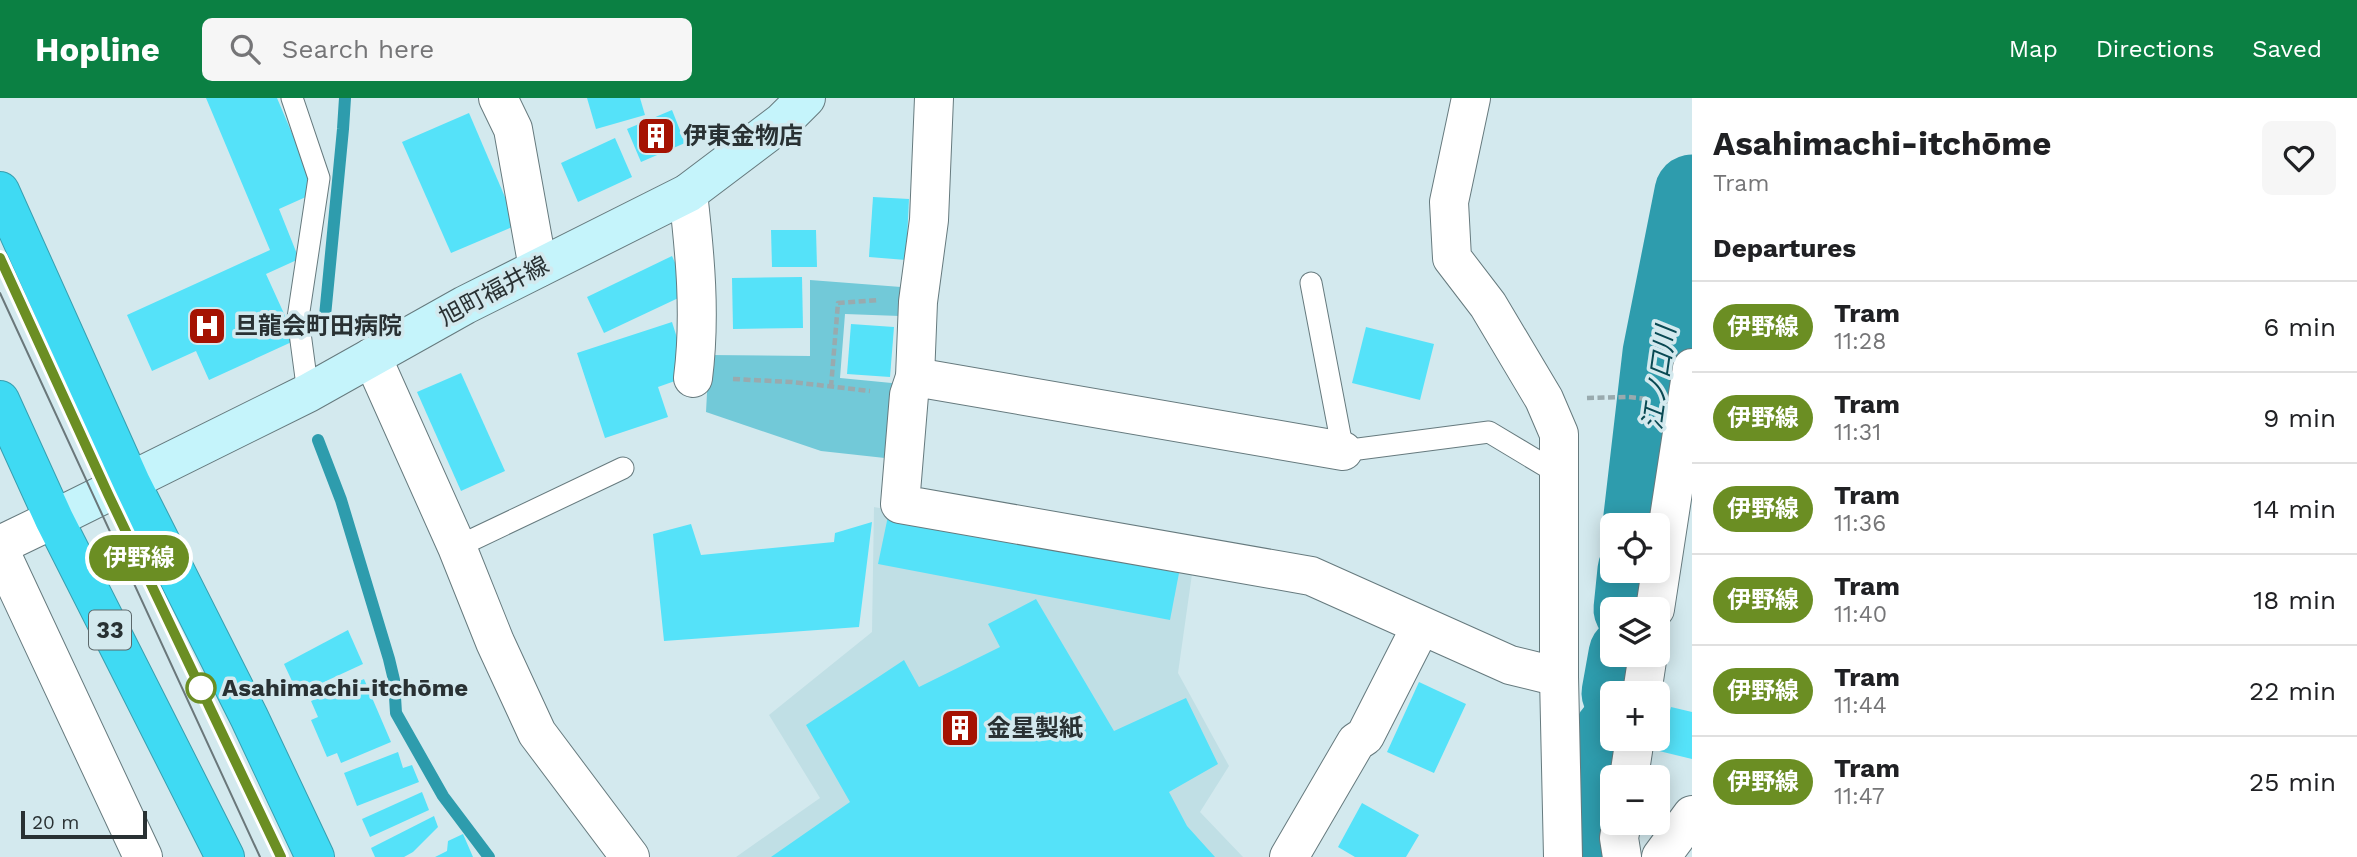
<!DOCTYPE html>
<html lang="en">
<head>
<meta charset="utf-8">
<style>
	:root { --surface:#fff; --page:#f6f6f6; --text:#202124; --muted:#757577; --line:#e0e0e0; --accent:#0b8043 }
	body { margin:0; font-family:"Work Sans","Noto Sans JP",sans-serif; background:var(--page); color:var(--text); height:100vh; display:flex; flex-direction:column; font-size:26px; white-space:nowrap }
	* { box-sizing:border-box; margin:0 }
	p { font-size:23px; color:var(--muted) }
	.icon { flex:none; width:38px; height:38px; fill:none; stroke:currentColor; stroke-width:2; stroke-linecap:round; stroke-linejoin:round }
	.map { position:relative; flex:1; overflow:hidden }
	.details { display:flex; flex-direction:column; background:var(--surface); width:665px }
	.details>* { flex:none }
	.badge { padding:0 14px; border-radius:23px; font-size:24px; line-height:46px }
	.tools { position:absolute; left:1600px; top:415px; display:grid; gap:14px }
	.tools a { display:grid; place-items:center; width:70px; height:70px; border-radius:10px; background:var(--surface); box-shadow:0 4px 18px #0003; font-size:35px }
	.scale { position:absolute; left:21px; bottom:18px; width:126px; box-sizing:border-box; padding-left:7px; border:4px solid #293133; border-top:0; font-size:19px; line-height:24px; white-space:nowrap; color:#293133; -webkit-text-stroke:5px #d3e9ee; paint-order:stroke }
	.map>.badge { position:absolute; translate:-50% -50%; box-shadow:0 0 0 4px #fff }
	h2 { padding:0 21px; font-size:26px; line-height:63px }
	.round { display:grid; place-items:center; flex:none; width:74px; height:74px; border-radius:10px; background:var(--page) }
	.overview { display:flex; align-items:center; justify-content:space-between; height:119px; padding:0 21px }
	h1 { font-size:33px; font-weight:700; line-height:52px }
	ul { padding:0; list-style:none }
	li { display:flex; align-items:center; gap:21px; height:91px; padding:0 21px; border-top:2px solid var(--line) }
	li div { flex:1 }
	li b { display:block; font-size:26px }
	li em { font-style:normal }
	li .badge { min-width:77px; font-weight:700; text-align:center }
	header { display:flex; align-items:center; gap:42px; box-sizing:border-box; height:98px; padding:0 35px; background:var(--accent); color:#fff }
	header strong { font-size:33px }
	nav { display:flex; gap:38px; margin-inline-start:auto; font-size:24px }
	.search { width:490px; height:63px; background:var(--page); display:flex; align-items:center; gap:18px; box-sizing:border-box; padding:0 24px; border-radius:10px; color:var(--muted); font-size:26px }
	main { display:flex; flex:1; min-height:0 }
	.map>svg:first-child { display:block }
	.built { fill:#c0dfe5 }
	.green { fill:#72c9d8 }
	.lines { fill:none; stroke-linecap:round; stroke-linejoin:round }
	.stream { stroke:#2e9cad; stroke-width:12 }
	.river { stroke:#2e9cad; stroke-width:75 }
	.building { fill:#55e2f9 }
	.lane-casing { stroke:#667a7e; stroke-width:23 }
	.street-casing { stroke:#667a7e; stroke-width:40 }
	.secondary-casing { stroke:#667a7e; stroke-width:40 }
	.highway-casing { stroke:#379fb0; stroke-width:40 }
	.path { stroke:#99aaae; stroke-width:4.5; stroke-dasharray:7 3.5; stroke-linecap:butt }
	.lane { stroke:#fff; stroke-width:21 }
	.street { stroke:#fff; stroke-width:38 }
	.secondary { stroke:#c5f4fb; stroke-width:38 }
	.highway { stroke:#3fdaf3; stroke-width:38 }
	.tram { stroke:#6a777a; stroke-width:2 }
	.line-casing { stroke:#fff; stroke-width:16 }
	.line { stroke:#6b8e23; stroke-width:10 }
	.stop-dot { fill:#fff; stroke:#6b8e23; stroke-width:3.5 }
	.labels { text-anchor:middle; stroke-width:7; stroke-linejoin:round; paint-order:stroke }
	.shield { fill:#d3e9ee; stroke:#5c686b; stroke-width:2 }
	.shield-label { font-size:23px; font-weight:bold; fill:#293133 }
	.poi-label { font-size:24px; font-weight:bold; fill:#293133; stroke:#d3e9ee; text-anchor:start }
	.street-label { font-size:24px; fill:#293133; stroke:#d3e9ee }
	.stop-label { font-size:24px; font-weight:bold; fill:#293133; stroke:#d3e9ee; text-anchor:start }
	.water-label { font-size:26px; font-style:italic; fill:#094953; stroke:#d3e9ee }
</style>
</head>
<body>
<header>
<strong>Hopline</strong>
<div class="search"><svg class="icon" aria-label="search" viewBox="0 0 24 24"><circle cx="10" cy="10" r="6"/><path d="M15 15l6 6"/></svg>Search here</div>
<nav><a>Map</a><a>Directions</a><a>Saved</a></nav>
</header>
<main>
<div class="map">
<svg width="1692" height="759" viewBox="0 0 1692 759">
	<rect width="100%" height="100%" fill="#d3e9ee"/>
	<polygon class="built" points="874,409 1193,469 1178,575 1229,668 1200,714 1243,759 736,759 820,700 769,617 872,534"/>
	<polygon class="green" points="810,182 901,189 900,218 845,216 840,280 902,286 894,361 821,353 706,314 709,257 810,258"/>
	<g class="lines">
		<g class="stream">
			<polyline points="325,218 343,31 345,0"/>
			<polyline points="318,342 341,402 389,561 394,582 396,615 443,698 489,759"/>
			<polyline points="1584,740 1598,736"/>
		</g>
		<g class="river">
			<polyline points="1640,427 1660,255 1692,94"/>
			<polyline points="1631,511 1635,472"/>
			<polyline points="1619,595 1626,556"/>
			<polyline points="1599,759 1597,719 1612,634"/>
		</g>
	</g>
	<g class="building">
		<polygon points="206,0 277,0 317,94 279,111 299,161 266,176 296,242 209,282 196,253 152,273 127,217 270,152"/>
		<polygon points="587,0 640,0 645,17 596,31"/>
		<polygon points="672,12 685,45 641,64 627,31"/>
		<polygon points="469,15 517,127 451,155 402,44"/>
		<polygon points="615,40 632,79 578,104 561,65"/>
		<polygon points="873,99 909,101 906,162 869,159"/>
		<polygon points="771,132 816,132 817,169 772,169"/>
		<polygon points="672,158 689,195 604,235 587,199"/>
		<polygon points="802,179 803,230 733,231 732,180"/>
		<polygon points="672,224 689,278 658,289 668,319 605,340 577,255"/>
		<polygon points="851,226 894,229 890,279 847,276"/>
		<polygon points="1366,229 1434,246 1420,302 1352,285"/>
		<polygon points="461,275 505,373 461,393 417,294"/>
		<polygon points="888,418 1179,475 1170,522 878,466"/>
		<polygon points="872,424 859,529 664,543 653,436 691,426 701,457 834,444 835,435"/>
		<polygon points="1036,501 1114,633 1186,600 1218,666 1169,694 1187,728 1215,759 771,759 850,704 806,627 904,562 919,589 1000,549 988,526"/>
		<polygon points="348,532 363,566 298,596 284,566"/>
		<polygon points="364,581 391,644 341,665 337,655 327,659 311,622 318,619 311,603"/>
		<polygon points="1419,584 1466,606 1434,675 1387,654"/>
		<polygon points="1671,609 1692,614 1692,661 1659,653"/>
		<polygon points="398,654 403,670 412,667 419,684 357,708 344,675"/>
		<polygon points="422,694 429,712 370,739 362,721"/>
		<polygon points="1362,705 1419,737 1406,759 1355,759 1338,749"/>
		<polygon points="434,718 438,729 413,754 404,759 375,759 371,750"/>
		<polygon points="463,736 473,759 435,759 447,753 448,743"/>
	</g>
	<g class="lines">
		<defs>
			<g id="lane">
				<polyline points="292,0 319,80 298,220 308,295"/>
				<polyline points="1311,185 1343,353 1489,334 1559,376"/>
				<polyline points="457,449 623,370"/>
			</g>
			<g id="street">
				<polyline points="498,0 513,31 538,170"/>
				<polyline points="934,0 929,122 918,204 915,279 909,297 900,406 1311,478 1510,567 1559,579"/>
				<polyline points="1471,0 1449,104 1452,160 1488,207 1544,301 1559,336 1559,579 1563,759"/>
				<path d="M688 95C695 156 701 218 693 280"/>
				<polyline points="372,259 457,449 495,544 537,635 630,759"/>
				<polyline points="915,279 1343,353"/>
				<polyline points="0,447 54,421"/>
				<polyline points="0,453 143,759"/>
				<polyline points="1655,511 1692,270"/>
				<polyline points="1642,595 1648,556"/>
				<polyline points="1629,679 1635,640"/>
				<polyline points="1289,759 1356,644 1365,638 1421,528"/>
				<polyline points="1622,759 1619,740 1622,724"/>
				<polyline points="1661,759 1692,717"/>
			</g>
			<polyline id="secondary" points="54,421 308,295 465,207 688,95 782,24 806,0"/>
			<g id="highway">
				<polyline points="0,93 131,385 249,619 315,759"/>
				<polyline points="0,302 54,421 225,759"/>
			</g>
		</defs>
		<use href="#lane" class="lane-casing"/>
		<use href="#street" class="street-casing"/>
		<use href="#secondary" class="secondary-casing"/>
		<use href="#highway" class="highway-casing"/>
		<g class="path">
			<polyline points="733,281 792,284 870,293"/>
			<polyline points="831,289 838,205 879,202"/>
			<polyline points="1587,300 1628,299 1648,301"/>
		</g>
		<use href="#lane" class="lane"/>
		<use href="#street" class="street"/>
		<use href="#secondary" class="secondary"/>
		<use href="#highway" class="highway"/>
		<g class="tram">
			<polyline points="0,160 109,396 281,759"/>
			<polyline points="0,195 260,759"/>
		</g>
	</g>
	<g class="lines">
		<defs>
			<polyline id="line" points="0,160 108,396 281,759"/>
		</defs>
		<use href="#line" class="line-casing"/>
		<use href="#line" class="line"/>
	</g>
	<defs>
		<symbol id="building-square" viewBox="-11 -11 22 22"><rect x="-9" y="-9" width="18" height="18" rx="4" fill="#a51202" stroke="#d3e9ee"/><path d="M-4-6H4V6H1V3H-1V6H-4ZM-2.5-4.3h1.7v1.8h-1.7ZM.8-4.3h1.7v1.8H.8ZM-2.5-1h1.7V.8h-1.7ZM.8-1h1.7V.8H.8Z" fill="#fff"/></symbol>
		<symbol id="hospital-square" viewBox="-11 -11 22 22"><rect x="-9" y="-9" width="18" height="18" rx="4" fill="#a51202" stroke="#d3e9ee"/><path d="M-5-5h3v3.5h4V-5h3V5h-3V1.5h-4V5h-3Z" fill="#fff"/></symbol>
	</defs>
	<g fill-rule="evenodd">
		<use href="#building-square" x="634" y="16" width="44" height="44"/>
		<use href="#hospital-square" x="185" y="206" width="44" height="44"/>
		<use href="#building-square" x="938" y="608" width="44" height="44"/>
	</g>
	<circle class="stop-dot" cx="201" cy="590" r="14"/>
	<g class="labels">
		<rect class="shield" x="89" y="512.5" width="42" height="39" rx="5"/>
		<g class="shield-label">
			<text x="110" y="540">33</text>
		</g>
		<g class="poi-label">
			<text x="683" y="46">伊東金物店</text>
			<text x="234" y="236">旦龍会町田病院</text>
			<text x="987" y="638">金星製紙</text>
		</g>
		<g class="street-label">
			<text transform="translate(494 193) rotate(-28)" y="8">旭町福井線</text>
		</g>
		<g class="stop-label">
			<text x="222" y="598">Asahimachi-itchōme</text>
		</g>
		<g class="water-label">
			<text transform="translate(1659 280) rotate(-82)" y="9">江ノ口川</text>
		</g>
	</g>
</svg>
<div class="tools">
<a><svg class="icon" aria-label="locate" viewBox="0 0 24 24"><circle cx="12" cy="12" r="6"/><path d="M12 2v4M12 18v4M2 12h4M18 12h4"/></svg></a>
<a><svg class="icon" aria-label="layers" viewBox="0 0 24 24"><path d="M12 4l9 5-9 5-9-5zM3 14l9 5 9-5"/></svg></a>
<a>+</a>
<a>−</a>
</div>
<div class="scale">20 m</div>
<b class="badge" style="left:139px;top:460px;background:#6b8e23;color:#fff">伊野線</b>
</div>
<section class="details">
<div class="overview"><div><h1>Asahimachi-itchōme</h1><p>Tram</p></div><a class="round"><svg class="icon" aria-label="heart" viewBox="0 0 24 24"><path d="M12 20l-8-8c-3-5 5-10 8-4 3-6 11-1 8 4z"/></svg></a></div>
<h2>Departures</h2>
<ul>
<li><span class="badge" style="background:#6b8e23;color:#fff">伊野線</span><div><b>Tram</b><p>11:28</p></div><em>6 min</em></li>
<li><span class="badge" style="background:#6b8e23;color:#fff">伊野線</span><div><b>Tram</b><p>11:31</p></div><em>9 min</em></li>
<li><span class="badge" style="background:#6b8e23;color:#fff">伊野線</span><div><b>Tram</b><p>11:36</p></div><em>14 min</em></li>
<li><span class="badge" style="background:#6b8e23;color:#fff">伊野線</span><div><b>Tram</b><p>11:40</p></div><em>18 min</em></li>
<li><span class="badge" style="background:#6b8e23;color:#fff">伊野線</span><div><b>Tram</b><p>11:44</p></div><em>22 min</em></li>
<li><span class="badge" style="background:#6b8e23;color:#fff">伊野線</span><div><b>Tram</b><p>11:47</p></div><em>25 min</em></li>
</ul>
</section>
</main>
</body>
</html>
